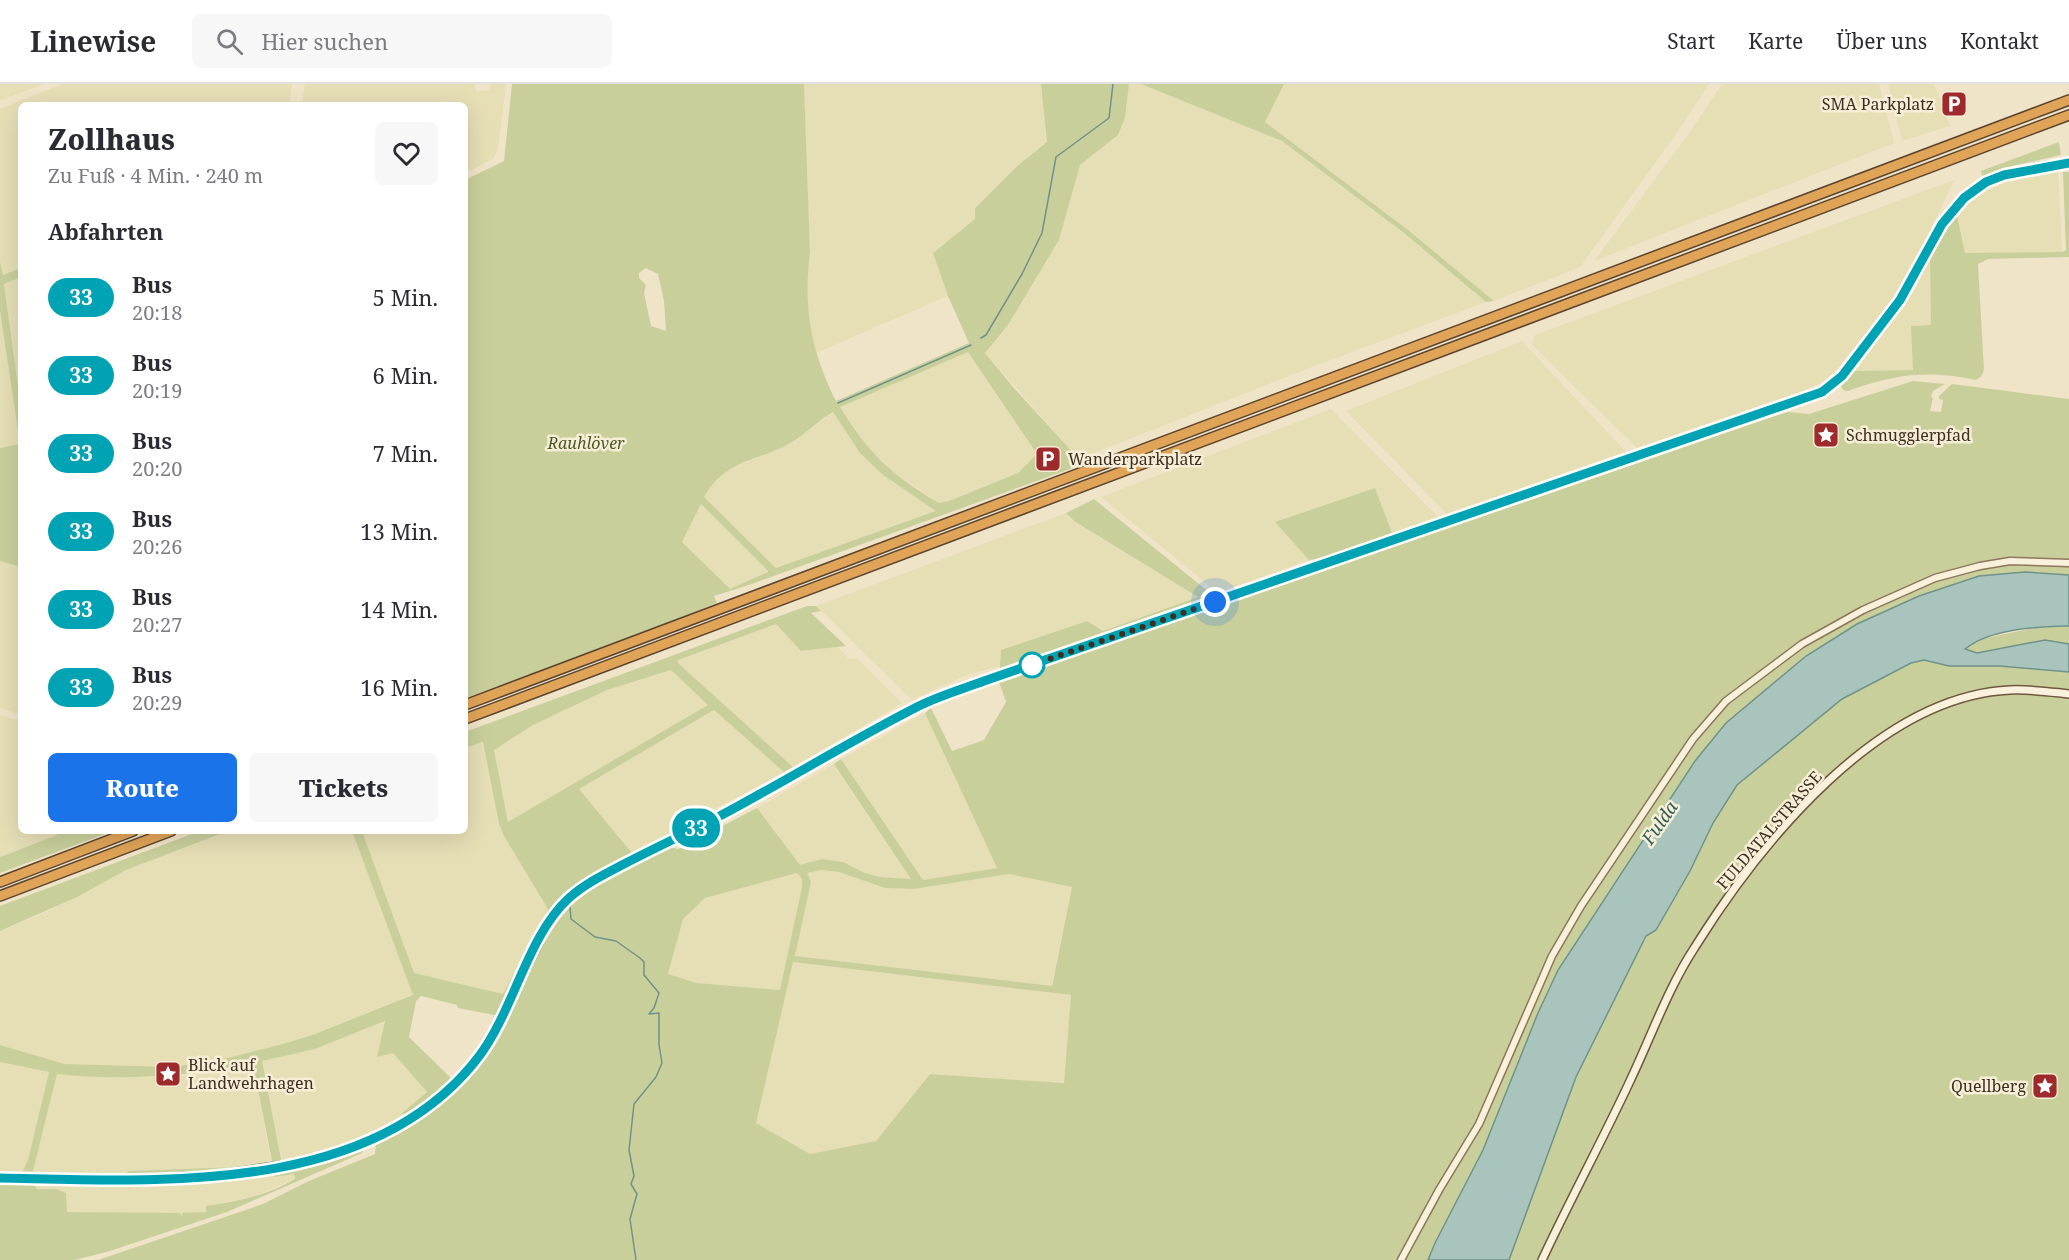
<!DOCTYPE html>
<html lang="de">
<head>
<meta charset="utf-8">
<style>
	:root { --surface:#fff; --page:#f7f7f7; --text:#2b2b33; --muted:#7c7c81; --line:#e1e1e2; --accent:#1a73e8 }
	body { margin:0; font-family:"Noto Serif",serif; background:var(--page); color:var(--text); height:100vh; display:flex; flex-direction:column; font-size:22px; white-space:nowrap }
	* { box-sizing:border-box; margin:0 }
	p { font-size:20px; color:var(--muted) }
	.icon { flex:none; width:33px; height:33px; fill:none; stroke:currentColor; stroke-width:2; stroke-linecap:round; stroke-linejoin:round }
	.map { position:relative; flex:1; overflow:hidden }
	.side { position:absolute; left:18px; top:18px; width:450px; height:732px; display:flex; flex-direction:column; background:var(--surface); border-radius:9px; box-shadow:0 6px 24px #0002 }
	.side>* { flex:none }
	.badge { padding:0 12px; border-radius:20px; font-size:21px; line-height:39px }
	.you { position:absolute; width:30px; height:30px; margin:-15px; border:4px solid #fff; border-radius:50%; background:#1a73e8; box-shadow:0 0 0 9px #1a73e833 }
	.map>.badge { position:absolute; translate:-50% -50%; box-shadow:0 0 0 3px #fff }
	h2 { padding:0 30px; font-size:22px; line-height:54px }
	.round { display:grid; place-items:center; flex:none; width:63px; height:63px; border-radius:9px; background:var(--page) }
	.overview { display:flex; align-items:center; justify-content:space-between; height:102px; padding:0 30px }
	h1 { font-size:28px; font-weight:800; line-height:45px }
	.action { display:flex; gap:12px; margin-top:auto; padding:12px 30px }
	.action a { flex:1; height:69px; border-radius:9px; background:var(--accent); color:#fff; font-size:24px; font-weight:800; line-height:69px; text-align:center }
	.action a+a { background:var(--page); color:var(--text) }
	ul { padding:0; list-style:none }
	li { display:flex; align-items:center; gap:18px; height:78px; padding:0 30px }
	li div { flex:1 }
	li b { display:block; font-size:22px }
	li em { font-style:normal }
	li .badge { min-width:66px; font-weight:700; text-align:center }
	header { display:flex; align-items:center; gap:36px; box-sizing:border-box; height:84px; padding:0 30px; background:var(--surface); border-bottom:2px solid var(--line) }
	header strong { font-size:28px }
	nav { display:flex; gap:33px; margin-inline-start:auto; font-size:21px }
	.search { width:420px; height:54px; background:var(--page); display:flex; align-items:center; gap:15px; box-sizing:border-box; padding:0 21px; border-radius:9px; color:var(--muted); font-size:22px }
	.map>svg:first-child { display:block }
	.farmland { fill:#e6deb5 }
	.green { fill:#c9cf9b; fill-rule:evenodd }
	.water { fill:#a9c4bc; stroke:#6f938a; stroke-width:1.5 }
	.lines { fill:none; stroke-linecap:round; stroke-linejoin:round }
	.stream { stroke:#6f938a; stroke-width:1.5 }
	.tertiary-casing { stroke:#8d765c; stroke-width:9 }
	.secondary-casing { stroke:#6f573f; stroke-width:10 }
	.motorway-casing { stroke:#5b4430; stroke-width:12 }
	.tertiary { stroke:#faf1dc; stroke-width:6 }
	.secondary { stroke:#faf1dc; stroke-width:7 }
	.motorway { stroke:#e0a458; stroke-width:9 }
	.line-casing { stroke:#fff; stroke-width:14 }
	.line { stroke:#00a3b4; stroke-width:9 }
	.walk { stroke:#3d2e20; stroke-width:6; stroke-dasharray:0 10.8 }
	.stop-dot { fill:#fff; stroke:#00a3b4; stroke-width:3 }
	.labels { text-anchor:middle; stroke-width:5; stroke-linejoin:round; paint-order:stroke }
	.poi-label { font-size:16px; fill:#3d2e20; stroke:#f7eed8; text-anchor:start }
	.park-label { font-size:16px; font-style:italic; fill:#4d5a26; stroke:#f7eed8 }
	.street-label { font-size:16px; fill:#3d2e20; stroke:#f7eed8 }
	.water-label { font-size:18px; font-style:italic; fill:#2f5d5a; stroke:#f7eed8 }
</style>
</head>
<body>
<header>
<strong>Linewise</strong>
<div class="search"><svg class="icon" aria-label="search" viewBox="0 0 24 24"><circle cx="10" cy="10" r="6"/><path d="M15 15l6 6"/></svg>Hier suchen</div>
<nav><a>Start</a><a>Karte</a><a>Über uns</a><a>Kontakt</a></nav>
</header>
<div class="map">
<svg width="2069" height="1176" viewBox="0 0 2069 1176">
	<rect width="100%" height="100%" fill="#f0e4c8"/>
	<g class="farmland">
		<polygon points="0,0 43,0 0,17"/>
		<polygon points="62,0 292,0 289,21 21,21 21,184 3,192 0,177 0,25"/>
		<polygon points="305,0 474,0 477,7 490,6 490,0 506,0 498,66 493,75 465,89 465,21 302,21"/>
		<polygon points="804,0 1041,0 1047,58 1016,83 975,124 975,135 933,169 948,212 816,269 808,233 807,193 810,168"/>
		<polygon points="1129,0 1141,0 1282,57 1404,149 1486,218 1312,283 1079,375 985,269 1008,241 1059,156 1080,81 1118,51 1125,34"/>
		<polygon points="1284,0 1709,0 1676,50 1580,183 1494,217 1408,146 1265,38"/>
		<polygon points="1722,0 1879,0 1894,59 1594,177 1690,48"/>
		<polygon points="1888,0 1934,0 1950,42 1902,57"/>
		<polygon points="2058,87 2062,168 1965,169 1958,132 1976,112 2003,99"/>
		<polygon points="1954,96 1912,186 1882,229 1838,284 1823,298 1798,309 1637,364 1532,261 1535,251"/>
		<polygon points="1930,174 1931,241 1912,242 1913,286 1855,287 1900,227 1917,202"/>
		<polygon points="21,193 21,324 4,200"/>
		<polygon points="0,227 20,361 0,364"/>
		<polygon points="1522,257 1626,368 1447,430 1346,327"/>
		<polygon points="968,268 1037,370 1018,389 949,417 939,419 888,385 866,362 840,323"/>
		<polygon points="1331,325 1439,434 1392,449 1375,404 1276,438 1309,476 1218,509 1101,413"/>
		<polygon points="833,328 860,369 883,391 937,427 776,484 704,413 713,397 728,386 791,359"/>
		<polygon points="701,420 768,488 730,506 682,458"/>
		<polygon points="1066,429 1074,437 1198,513 1103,547 1087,537 1002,566 1002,581 962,593 912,616 816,522"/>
		<polygon points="0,477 21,483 21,631 0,624"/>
		<polygon points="776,540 801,567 838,563 849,575 857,574 902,619 793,683 678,579 678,576"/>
		<polygon points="671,586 709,621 508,739 494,666 533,641 607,606"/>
		<polygon points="714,626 784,688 632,769 579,705"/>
		<polygon points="925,629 997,784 923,796 841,675"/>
		<polygon points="0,631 21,637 21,747 67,747 0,773"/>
		<polygon points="483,658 499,740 504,752 548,825 503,910 414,889 362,747 465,747 465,664"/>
		<polygon points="834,680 912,795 880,793 865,789 843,778 822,775 800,782 757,724"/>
		<polygon points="228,747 249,747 250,750 259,747 352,747 414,911 315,950 283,960 219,976 172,983 65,980 0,961 0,847 44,829 126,786"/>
		<polygon points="821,786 839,788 885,804 914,805 1009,790 1072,803 1051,903 795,872 811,798 807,789"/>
		<polygon points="797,789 802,795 802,803 780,906 697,899 668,890 683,835 705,814"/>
		<polygon points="792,878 1071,911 1064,999 930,990 876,1057 810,1070 756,1039"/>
		<polygon points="386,937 378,972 393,969 427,1008 402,1029 406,1036 372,1053 306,1075 283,1080 261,977 315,965"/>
		<polygon points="0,978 49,988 28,1076 21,1091 0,1091"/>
		<polygon points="253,980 272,1082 239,1086 237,1083 129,1087 121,1092 32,1091 57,990 158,993 201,990"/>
		<polygon points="273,1089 274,1093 294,1090 295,1095 252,1113 207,1122 206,1128 183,1136 67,1128 56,1105 37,1105 33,1098 194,1096"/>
	</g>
	<g class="green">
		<path d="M512 0H804L810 168C803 224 811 267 836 317L969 259 948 212 933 169 975 135V124L1016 83 1047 58 1041 0H1129L1125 34 1118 51 1080 81 1059 156 1008 241 985 269 1013 303 1079 375 1070 385 749 501 714 512 717 519 602 565 465 614V471L467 469 465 467V96L504 77ZM646 184 658 190 664 217 666 247 651 242 644 209 646 201 639 194V189ZM968 268 1037 370 1018 389 949 417 939 419C890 390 870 371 840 323ZM833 328 860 369 883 391 936 427 776 484 704 413C726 374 758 378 792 358 806 349 819 336 833 328ZM701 420 768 487V488L730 505 682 458Z"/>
		<polygon points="1141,0 1284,0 1265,38 1408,146 1494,217 1486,218 1404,149 1282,57"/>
		<polygon points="2059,58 2061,71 2008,83 1983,94 1981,87"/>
		<path d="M2063 88H2069V173L1988 175 1978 180 1984 286 1981 293 1976 296C1926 286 1896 290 1848 307L1843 306 1841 302 1855 287 1913 286 1911 242 1931 241 1930 174 1947 138 1956 126 1965 169 2062 168 2066 166Z"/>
		<polygon points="0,177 3,191 21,184 21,193 4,200 21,324 21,483 0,477 0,364 20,360 0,227"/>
		<path d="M1913 297 1945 300 1933 307 1931 313 1933 314 1930 327 1941 328 1943 316 1939 315V312L1952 300 2069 315V491L2025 488 1979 492 1919 512 1857 540 1806 572 1726 639 1695 677 1558 886 1538 929 1483 1066 1435 1159 1428 1176H98L263 1120 309 1097 375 1070 376 1059C430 1031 482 987 510 931 525 903 537 867 555 841 580 803 628 784 666 762L678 765 757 724 800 781 822 775 843 778 865 789 880 793 911 795 834 680 841 675 923 796 997 784 925 629 931 624 952 667 984 656 1006 618 999 598 1001 566 1087 537 1103 547 1198 513 1074 437 1066 429 1094 415 1210 509H1218L1228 520 1643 375 1788 328 1809 330ZM821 786 839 788 885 804 914 805 1009 790 1072 803 1052 902 795 872 811 798 807 789ZM797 789 802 795V803L780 906 697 899 668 890 683 835 705 814ZM793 878 1071 911 1064 999 930 990 876 1057 810 1070 756 1039Z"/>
		<polygon points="1375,404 1392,449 1321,474 1309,476 1275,438"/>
		<path d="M807 522H816L821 527 811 529 846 562 801 567 776 540 678 576V579L793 683 784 688 714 626 579 705 632 769 584 795 551 830 499 932 458 924 457 921 421 912 416 917 409 953 453 996 407 1035 402 1029 427 1008 393 969 377 973 385 937 315 965 262 977 282 1080 273 1082 253 980C188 992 122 997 57 990L32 1091H21L28 1076 49 988 0 978V961L65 980 172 983 220 976 283 960 315 950 413 911 352 747H362L414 889 503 910 548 825 504 752 499 740 483 658 465 664V648ZM671 586 708 621 508 738 494 666 533 641 607 606Z"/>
		<polygon points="2069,542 2069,1176 1509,1176 1576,993 1646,852 1656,846 1690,787 1713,739 1737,701 1842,615 1912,579 1964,565 1985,554 2034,544"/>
		<polygon points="67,747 113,747 0,789 0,773"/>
		<polygon points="200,747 228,747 126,786 77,813 0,847 0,822"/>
		<path d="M365 1063 362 1069 227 1128 110 1167 75 1176H0V1098H33L37 1105H56L66 1109 67 1128 180 1129 182 1133V1129L206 1128V1122C237 1118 268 1111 295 1095L294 1090 274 1093 273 1089 318 1079Z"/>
		<polygon points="237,1083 239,1086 224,1088 121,1092 129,1087"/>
	</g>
	<path class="water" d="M2025 488 2069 491V542C2037 543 1991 544 1965 565L1977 569 2045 556 2069 560V588L2000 582H1949L1924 576 1911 579 1842 615 1737 701 1713 739 1690 787 1656 846 1646 852 1576 993 1509 1176H1428L1435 1159 1483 1066 1538 929 1558 886 1695 677 1726 639 1806 572 1857 540 1919 512 1979 492Z"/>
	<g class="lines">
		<g class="stream">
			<polyline points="981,254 986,251 1022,190 1042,149 1056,73 1109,34 1113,0"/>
			<polyline points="838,319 971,261"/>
			<polyline points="570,823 571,835 595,853 616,857 640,874 644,878 644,891 659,909 654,924 649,930 659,929 659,961 662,979 656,993 634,1020 629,1066 634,1092 631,1100 637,1110 630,1135 636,1176"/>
		</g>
		<defs>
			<polyline id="tertiary" points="1401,1176 1439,1106 1479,1040 1552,872 1581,822 1693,655 1726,617 1802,560 1863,526 1935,494 1980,482 2010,477 2069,479"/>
			<g id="secondary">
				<path d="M0 1094H155L216 1091 304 1078 372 1057 395 1045 425 1025 465 989 480 971 501 935 546 844 555 829 571 812 594 796 716 734 914 624 984 597 1822 308C1842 296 1854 277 1868 258 1883 238 1900 218 1913 196 1925 176 1933 154 1945 135 1973 93 2022 83 2069 79"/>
				<path d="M1542 1176C1570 1116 1602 1057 1630 997 1651 953 1668 904 1695 863 1760 759 1878 612 2010 606 2030 605 2050 608 2069 610"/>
			</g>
			<g id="motorway">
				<polyline points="465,621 2069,16"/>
				<polyline points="465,635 2069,31"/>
				<polyline points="0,798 133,747"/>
				<polyline points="0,812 171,747"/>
			</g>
		</defs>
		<use href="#tertiary" class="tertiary-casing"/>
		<use href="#secondary" class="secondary-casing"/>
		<use href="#motorway" class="motorway-casing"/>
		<use href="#tertiary" class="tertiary"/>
		<use href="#secondary" class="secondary"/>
		<use href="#motorway" class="motorway"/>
	</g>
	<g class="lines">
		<defs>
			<path id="line" d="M0 1094C158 1097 374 1113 480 971 514 925 528 851 569 814 586 799 605 790 624 780 655 764 687 749 718 733 784 698 847 659 913 625 935 613 960 606 984 597L1822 308 1842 292 1900 216 1942 140 1964 114 1986 98 2004 91 2069 79"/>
		</defs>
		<use href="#line" class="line-casing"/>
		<use href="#line" class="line"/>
		<polyline class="walk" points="1032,581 1026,583 1215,518"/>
	</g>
	<defs>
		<symbol id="parking-square" viewBox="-11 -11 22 22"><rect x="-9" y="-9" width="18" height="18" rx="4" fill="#9e2a2b" stroke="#f7eed8"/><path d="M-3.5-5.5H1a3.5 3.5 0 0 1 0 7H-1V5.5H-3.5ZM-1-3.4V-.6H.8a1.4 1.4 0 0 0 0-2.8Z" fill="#fff"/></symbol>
		<symbol id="sight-square" viewBox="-11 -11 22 22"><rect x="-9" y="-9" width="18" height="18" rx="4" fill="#9e2a2b" stroke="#f7eed8"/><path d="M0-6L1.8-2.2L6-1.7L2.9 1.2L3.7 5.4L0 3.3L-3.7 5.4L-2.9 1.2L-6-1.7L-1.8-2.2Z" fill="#fff"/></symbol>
	</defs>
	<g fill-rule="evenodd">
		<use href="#parking-square" x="1939" y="5" width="30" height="30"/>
		<use href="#sight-square" x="1811" y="336" width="30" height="30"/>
		<use href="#parking-square" x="1033" y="360" width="30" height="30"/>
		<use href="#sight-square" x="153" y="975" width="30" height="30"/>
		<use href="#sight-square" x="2030" y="987" width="30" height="30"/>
	</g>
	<circle class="stop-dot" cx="1032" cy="581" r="12"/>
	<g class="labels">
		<g class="poi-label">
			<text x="1934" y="26" text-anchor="end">SMA Parkplatz</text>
			<text x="1846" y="357">Schmugglerpfad</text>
			<text x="1068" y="381">Wanderparkplatz</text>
			<text x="188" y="987">Blick auf<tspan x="188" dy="18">Landwehrhagen</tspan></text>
			<text x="2026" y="1008" text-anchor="end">Quellberg</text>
		</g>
		<g class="park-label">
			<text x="586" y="365">Rauhlöver</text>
		</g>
		<g class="street-label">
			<text transform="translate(1769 746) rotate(-49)" y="6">FULDATALSTRASSE</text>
		</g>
		<g class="water-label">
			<text transform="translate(1660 739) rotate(-55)" y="6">Fulda</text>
		</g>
	</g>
</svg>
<div class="you" style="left:1215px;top:518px"></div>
<b class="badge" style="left:696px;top:744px;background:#00a3b4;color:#fff">33</b>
<section class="side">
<div class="overview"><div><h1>Zollhaus</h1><p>Zu Fuß · 4 Min. · 240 m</p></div><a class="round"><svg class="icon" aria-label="heart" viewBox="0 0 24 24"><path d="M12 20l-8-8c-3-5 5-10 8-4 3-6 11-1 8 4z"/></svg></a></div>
<h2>Abfahrten</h2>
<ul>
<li><span class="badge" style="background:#00a3b4;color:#fff">33</span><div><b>Bus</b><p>20:18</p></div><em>5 Min.</em></li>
<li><span class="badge" style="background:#00a3b4;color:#fff">33</span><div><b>Bus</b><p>20:19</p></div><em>6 Min.</em></li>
<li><span class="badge" style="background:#00a3b4;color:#fff">33</span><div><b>Bus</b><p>20:20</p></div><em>7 Min.</em></li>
<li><span class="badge" style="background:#00a3b4;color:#fff">33</span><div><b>Bus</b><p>20:26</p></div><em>13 Min.</em></li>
<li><span class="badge" style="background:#00a3b4;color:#fff">33</span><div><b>Bus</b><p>20:27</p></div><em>14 Min.</em></li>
<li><span class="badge" style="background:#00a3b4;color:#fff">33</span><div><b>Bus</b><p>20:29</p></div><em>16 Min.</em></li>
</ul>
<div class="action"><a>Route</a><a>Tickets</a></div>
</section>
</div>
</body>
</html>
